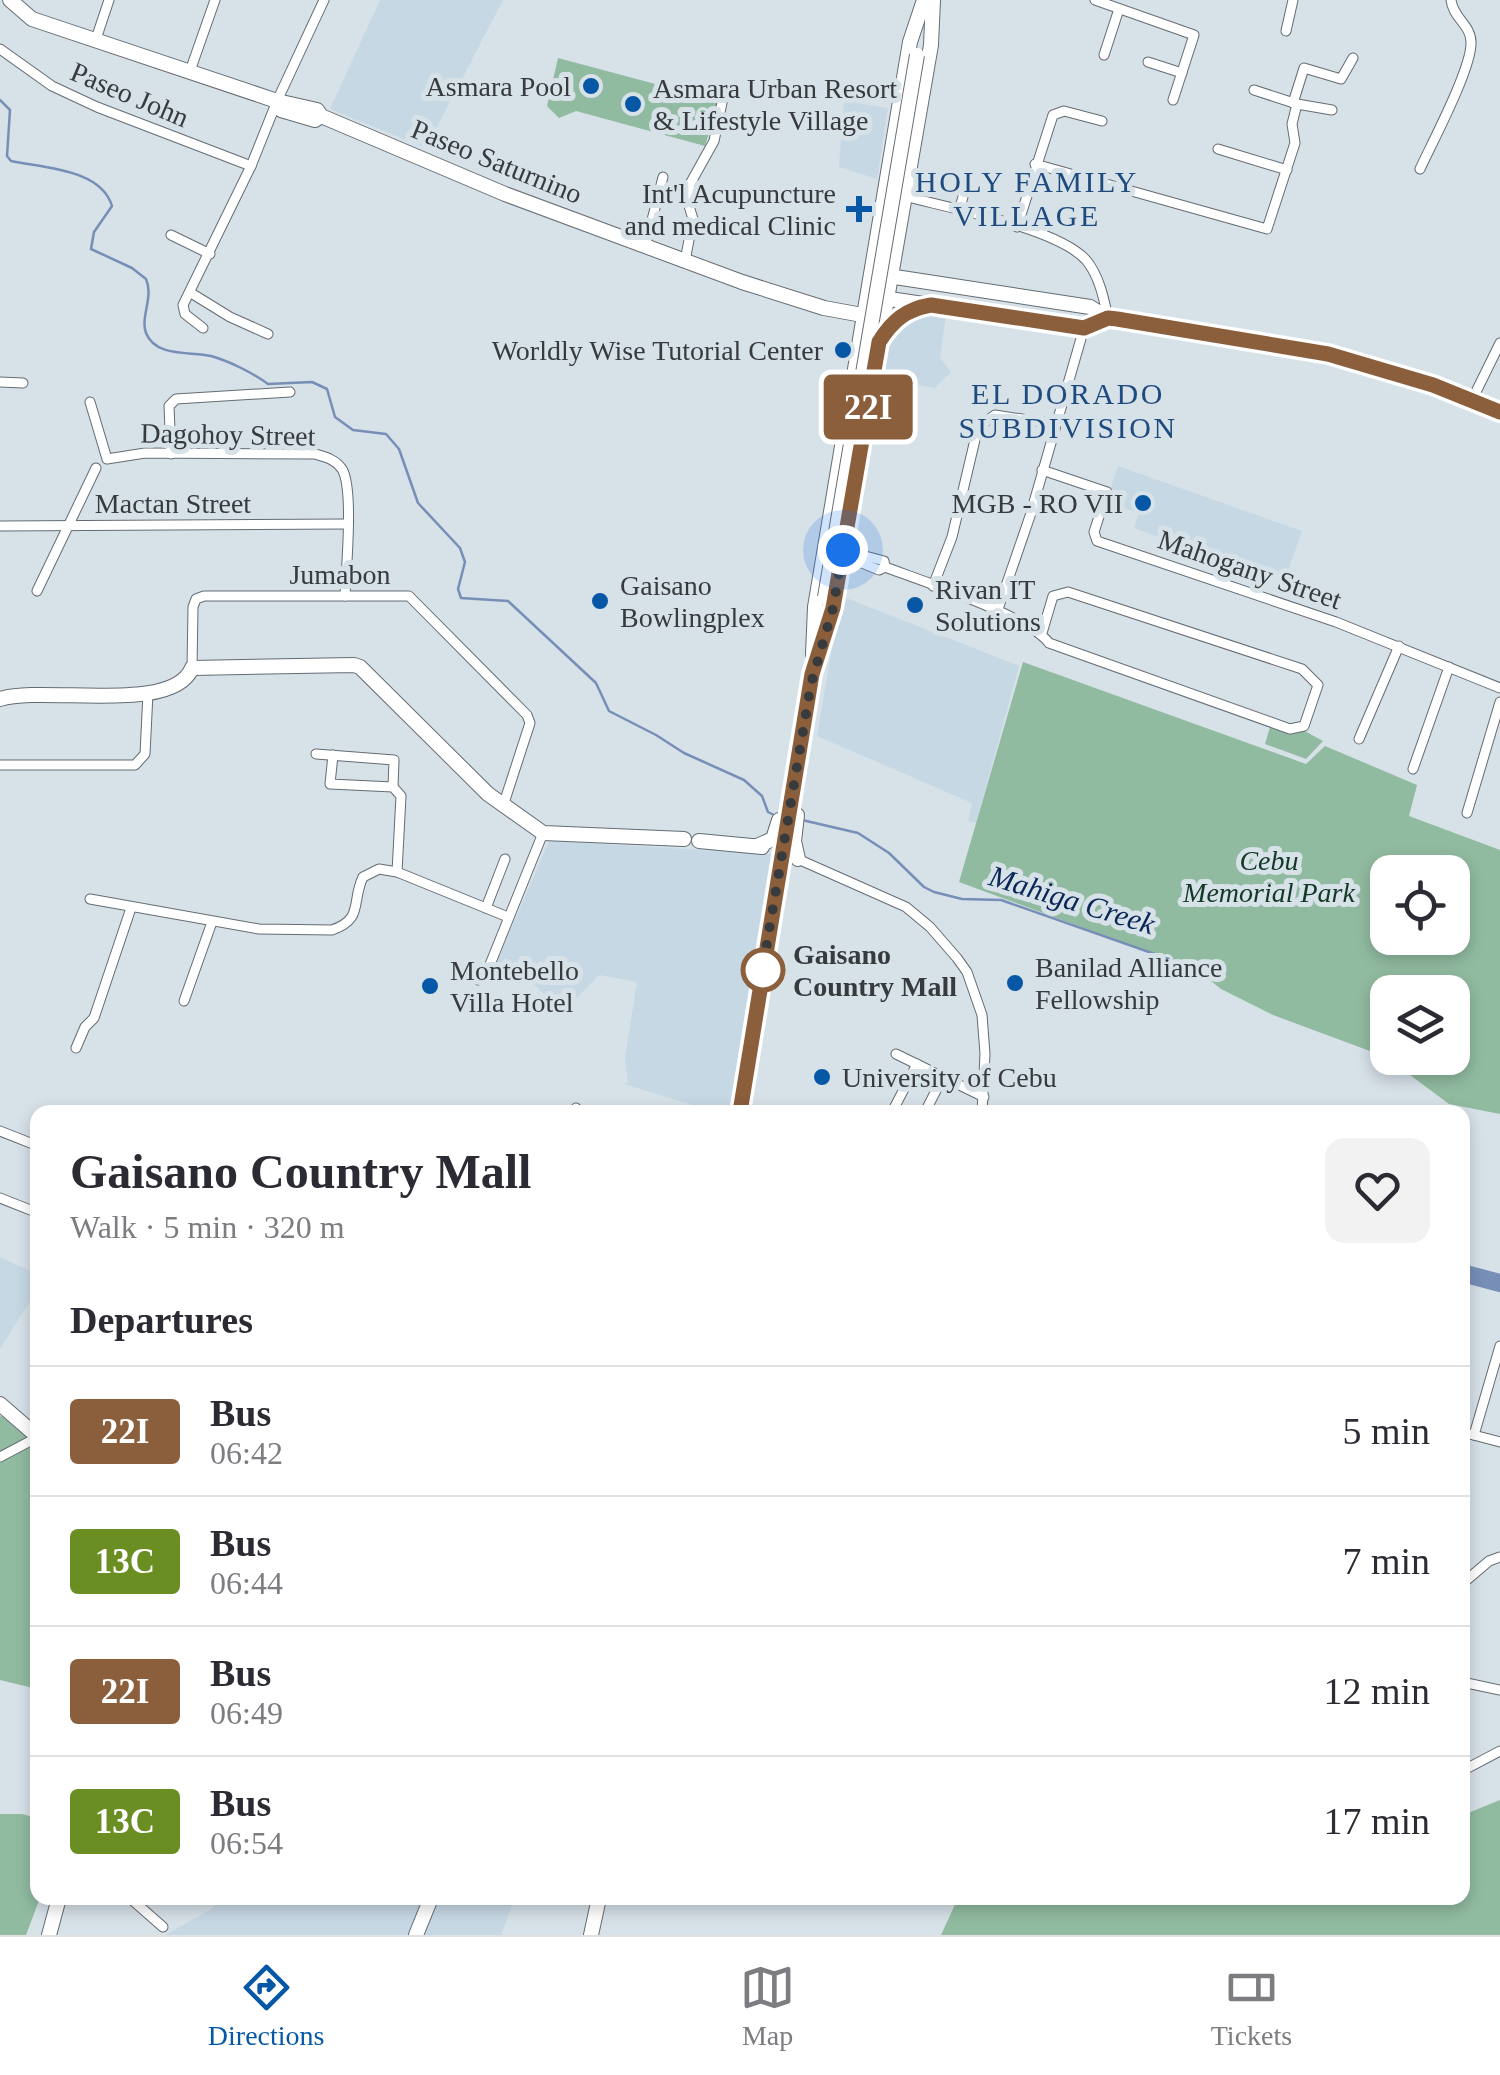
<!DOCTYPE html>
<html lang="en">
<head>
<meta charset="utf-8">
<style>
	:root { --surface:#fff; --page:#f2f2f3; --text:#2b2b33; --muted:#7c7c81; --line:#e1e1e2; --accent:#0658a6 }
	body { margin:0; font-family:"Times New Roman",serif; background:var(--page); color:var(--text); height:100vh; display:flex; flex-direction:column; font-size:38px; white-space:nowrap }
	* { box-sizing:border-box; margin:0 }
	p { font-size:32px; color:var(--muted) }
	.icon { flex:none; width:55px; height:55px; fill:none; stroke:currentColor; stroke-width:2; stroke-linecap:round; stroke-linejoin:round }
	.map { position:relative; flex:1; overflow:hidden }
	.side { position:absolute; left:30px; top:1105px; width:1440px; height:800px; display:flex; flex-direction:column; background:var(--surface); border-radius:20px; box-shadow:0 5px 15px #0003 }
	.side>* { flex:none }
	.badge { padding:0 20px; border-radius:8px; font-size:35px; line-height:65px }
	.buttons { position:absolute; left:1370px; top:855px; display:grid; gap:20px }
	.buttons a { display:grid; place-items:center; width:100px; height:100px; border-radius:20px; background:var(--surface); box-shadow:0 5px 15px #0003; font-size:50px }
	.you { position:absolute; width:50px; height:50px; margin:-25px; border:8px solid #fff; border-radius:50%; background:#1a73e8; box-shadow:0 0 0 15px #1a73e833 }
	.map>.badge { position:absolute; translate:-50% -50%; box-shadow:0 0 0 5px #fff }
	h2 { padding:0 40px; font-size:38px; line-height:90px }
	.round { display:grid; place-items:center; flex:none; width:105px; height:105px; border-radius:20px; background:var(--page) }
	.headline { display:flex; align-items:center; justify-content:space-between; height:170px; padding:0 40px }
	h1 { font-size:48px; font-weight:700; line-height:75px }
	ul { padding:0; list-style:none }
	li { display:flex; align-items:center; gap:30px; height:130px; padding:0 40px; border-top:2px solid var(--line) }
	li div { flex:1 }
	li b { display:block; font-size:38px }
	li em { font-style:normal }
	li .badge { min-width:110px; font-weight:700; text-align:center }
	.dock { display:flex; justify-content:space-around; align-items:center; height:140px; border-top:2px solid var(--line); background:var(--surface); font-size:28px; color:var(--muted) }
	.dock a { display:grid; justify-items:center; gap:5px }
	.dock .active { color:var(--accent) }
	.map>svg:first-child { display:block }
	.built { fill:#c7d8e5 }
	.green { fill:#91bba1; fill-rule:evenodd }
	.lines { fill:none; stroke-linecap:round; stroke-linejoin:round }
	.stream { stroke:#778fb7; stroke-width:2.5 }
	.river { stroke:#778fb7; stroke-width:18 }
	.street-casing { stroke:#646c73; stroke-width:11 }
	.secondary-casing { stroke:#646c73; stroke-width:16 }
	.street { stroke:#fff; stroke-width:9 }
	.secondary { stroke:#fff; stroke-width:14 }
	.secondary-bridge-casing { stroke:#646c73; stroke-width:16; stroke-linecap:butt }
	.secondary-bridge { stroke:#fff; stroke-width:14 }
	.line-casing { stroke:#fff; stroke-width:22 }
	.line { stroke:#8b5e3c; stroke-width:15 }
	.walk { stroke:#373b3e; stroke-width:10; stroke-dasharray:0 18 }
	.poi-dot { fill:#0658a6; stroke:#d7e1e8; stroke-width:4 }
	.stop-dot { fill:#fff; stroke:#8b5e3c; stroke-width:5 }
	.labels { text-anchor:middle; stroke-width:10; stroke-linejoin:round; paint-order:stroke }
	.poi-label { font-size:28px; fill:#373b3e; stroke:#d7e1e8; text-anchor:start }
	.street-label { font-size:28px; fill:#373b3e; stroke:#d7e1e8 }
	.park-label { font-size:28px; font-style:italic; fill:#123925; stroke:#d7e1e8 }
	.stop-label { font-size:28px; font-weight:bold; fill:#373b3e; stroke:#d7e1e8; text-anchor:start }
	.neighbourhood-label { font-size:30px; letter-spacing:2.5px; fill:#1e4b7f; stroke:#d7e1e8 }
	.water-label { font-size:30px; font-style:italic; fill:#0a2758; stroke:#d7e1e8 }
</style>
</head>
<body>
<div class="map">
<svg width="1500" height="1935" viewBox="0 0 1500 1935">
	<rect width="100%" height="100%" fill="#d7e1e8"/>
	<g class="built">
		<polygon points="380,0 503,0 426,148 330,109"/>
		<polygon points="844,101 888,108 877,179 839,167"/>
		<polygon points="914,313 946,315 940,358 951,372 935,388 884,378 890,335"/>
		<polygon points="1118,466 1302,531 1284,582 1134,528 1139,513 1106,502"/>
		<polygon points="841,596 1019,666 976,823 968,821 972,803 817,736"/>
		<polygon points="549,841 771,854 729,1112 715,1112 624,1084 628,1082 625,1058 637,982 599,975 562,1013 534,984 495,965"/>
		<polygon points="0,1257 37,1274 38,1288 0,1349"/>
		<polygon points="222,1898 515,1898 501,1935 165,1935 210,1910"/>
	</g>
	<g class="green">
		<polygon points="558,58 719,101 705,146 576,111 559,118 547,106"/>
		<path d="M1023 662 1306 764 1325 746 1417 785 1409 816 1500 850V1114L1449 1104 1386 1057 1273 1015 1221 989 1197 970 959 882ZM1388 872H1452V938H1388ZM1388 992H1452V1058H1388Z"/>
		<polygon points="1270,727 1291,734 1301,729 1323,741 1306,759 1265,744"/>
		<polygon points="0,1416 32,1423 37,1418 37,1689 0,1680"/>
		<polygon points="1500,1800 1500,1935 941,1935 958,1898 1462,1898 1463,1815"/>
		<polygon points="0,1814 22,1814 37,1818 38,1898 40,1898 26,1935 0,1935"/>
	</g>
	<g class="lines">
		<g class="stream">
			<path d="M0 100 10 110 7 156 11 161C44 168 101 169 112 206L94 232 91 249 132 268 146 279C154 297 140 317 146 333 156 358 191 351 211 356 229 361 253 373 268 384L312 382 327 389 335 417 353 430 386 434 399 449 418 503 460 548 465 562 458 589 461 598 508 601 596 683 609 711 656 735 684 753 744 780 762 796 768 812 774 815"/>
			<polyline points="802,820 858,833 889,853 924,887 934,892 962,899 1001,900 1183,964 1203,978"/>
		</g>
		<polyline class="river" points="1462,1273 1500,1283"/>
		<defs>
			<g id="street">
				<polyline points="1095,0 1194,35 1173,100"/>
				<polyline points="1286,31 1293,0"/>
				<polyline points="96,39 109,0"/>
				<polyline points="0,49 52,86 97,107 251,166"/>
				<polyline points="1104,55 1119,9"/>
				<polyline points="1148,62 1182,73"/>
				<polyline points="190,71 215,0"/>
				<polyline points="1254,90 1297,104 1332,110"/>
				<polyline points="1293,103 1304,68 1341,79 1353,58"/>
				<polyline points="1218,149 1287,170"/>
				<polyline points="1035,164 1267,229 1295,143 1292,124 1297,104"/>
				<path d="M1420 169C1432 143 1472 68 1471 42 1471 25 1453 18 1451 0"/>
				<path d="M904 196C949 208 1057 228 1086 260 1099 275 1104 299 1108 318"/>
				<polyline points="959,211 966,186"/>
				<polyline points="1017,227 1053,115 1064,111 1102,121"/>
				<polyline points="171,235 210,254"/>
				<polyline points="645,247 663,177"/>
				<polyline points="685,261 693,219 689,206 690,184 714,141 723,98"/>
				<polyline points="191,293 230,317 268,334"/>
				<polyline points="203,328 185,314 183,305 251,166 277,101 324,0"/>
				<polyline points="0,382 23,383"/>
				<polyline points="1472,400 1500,343"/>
				<path d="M90 402 107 459 145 453 315 454C325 457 335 459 342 469 354 488 346 570 345 596"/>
				<polyline points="171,454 169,406 176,399 290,392"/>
				<polyline points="1042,470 1107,492 1094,532 1097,541 1336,622 1500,688"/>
				<polyline points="0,526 347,524"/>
				<path d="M843 550 884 561 885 567C922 581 1029 616 1049 643L1290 729 1304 726 1318 685 1302 669 1068 592 1053 596 1042 633"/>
				<polyline points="855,555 857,561 879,570 885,567"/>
				<polyline points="933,586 952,537 978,427 995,415 1055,424"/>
				<polyline points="37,591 96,468"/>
				<polyline points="997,612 1030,516 1084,328"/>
				<polyline points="192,668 193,607 196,599 204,596 409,596 527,715 530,723 503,806"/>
				<polyline points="1359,739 1399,646"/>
				<polyline points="316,754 394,760 393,787"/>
				<polyline points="333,755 330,784 393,787 401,796 397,872"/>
				<polyline points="0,765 135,765 145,754 148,693"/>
				<polyline points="1413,769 1449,667"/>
				<polyline points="1467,813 1500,702"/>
				<polyline points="782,852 906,907 930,927 957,958 967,972 982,1015 985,1054 982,1112"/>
				<path d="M90 899 259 929 332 930C364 919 351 902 363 877L379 869 397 872 508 917"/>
				<polyline points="486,908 505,859"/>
				<polyline points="478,980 489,967 543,833"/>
				<polyline points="184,1001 212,922"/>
				<polyline points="76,1048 85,1027 94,1018 131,908"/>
				<polyline points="896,1054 984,1097"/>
				<polyline points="573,1112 576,1108"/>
				<polyline points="892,1112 917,1064"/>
				<polyline points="925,1112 943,1077"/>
				<polyline points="0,1131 38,1146"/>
				<polyline points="0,1198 38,1213"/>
				<polyline points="1462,1432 1500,1442"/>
				<polyline points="1474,1435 1500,1346"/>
				<polyline points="0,1457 38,1437"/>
				<polyline points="1462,1584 1489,1561 1500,1557"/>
				<polyline points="1462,1682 1500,1690"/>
				<polyline points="1462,1771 1500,1751"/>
				<polyline points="130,1898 163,1927"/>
			</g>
			<g id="secondary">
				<polyline points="10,0 32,19 277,101 317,110 321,116 505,194 742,282 824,308 884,319"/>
				<polyline points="277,101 281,110 315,120 321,116"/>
				<path d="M882 275 1090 307 1108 318C1242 335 1374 359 1500 412"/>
				<polyline points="883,298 1084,328 1108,318"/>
				<polyline points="883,335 900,316 925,306"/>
				<polyline points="813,654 815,607 910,42 924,0"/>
				<polyline points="812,675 834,605 931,45 933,0"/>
				<path d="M0 699C44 685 173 715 192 668L354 665 360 667 488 794 543 833 684 839"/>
				<polyline points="797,815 794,841 798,859"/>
				<polyline points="699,841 762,847"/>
				<polyline points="757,846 773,839 779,820"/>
				<polyline points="740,1112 814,667"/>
				<polyline points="0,1404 38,1437"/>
				<polyline points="49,1935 59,1898"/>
				<polyline points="416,1935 431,1898"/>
				<polyline points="591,1935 599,1898"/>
			</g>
		</defs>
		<use href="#street" class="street-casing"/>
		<use href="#secondary" class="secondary-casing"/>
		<use href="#street" class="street"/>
		<use href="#secondary" class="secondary"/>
		<defs>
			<polyline id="secondary-bridge" points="825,597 917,55"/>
		</defs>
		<use href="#secondary-bridge" class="secondary-bridge-casing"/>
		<use href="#secondary-bridge" class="secondary-bridge"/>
	</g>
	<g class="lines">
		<defs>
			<path id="line" d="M740 1112 812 674 833 608 879 342C892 321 906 309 931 305L1084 328 1108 318 1117 319 1328 354 1433 385 1500 412"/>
		</defs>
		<use href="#line" class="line-casing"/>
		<use href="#line" class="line"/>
		<polyline class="walk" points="763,970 760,984 811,684 833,608 843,550"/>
	</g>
	<g class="poi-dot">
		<circle cx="591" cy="86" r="10"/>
		<circle cx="633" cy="104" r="10"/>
		<path d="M854 194h10v10h10v10h-10v10h-10v-10h-10v-10h10z"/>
		<circle cx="843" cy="350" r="10"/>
		<circle cx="1143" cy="503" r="10"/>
		<circle cx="600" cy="601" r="10"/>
		<circle cx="915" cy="605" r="10"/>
		<circle cx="1015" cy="983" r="10"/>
		<circle cx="430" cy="986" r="10"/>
		<circle cx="822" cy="1077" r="10"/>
	</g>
	<circle class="stop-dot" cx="763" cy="970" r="20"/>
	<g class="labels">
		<g class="poi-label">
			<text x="571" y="96" text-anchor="end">Asmara Pool</text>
			<text x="653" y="98">Asmara Urban Resort<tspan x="653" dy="32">&amp; Lifestyle Village</tspan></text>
			<text x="836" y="203" text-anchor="end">Int'l Acupuncture<tspan x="836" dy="32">and medical Clinic</tspan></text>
			<text x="823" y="360" text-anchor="end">Worldly Wise Tutorial Center</text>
			<text x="1123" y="513" text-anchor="end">MGB - RO VII</text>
			<text x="620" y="595">Gaisano<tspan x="620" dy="32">Bowlingplex</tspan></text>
			<text x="935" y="599">Rivan IT<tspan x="935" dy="32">Solutions</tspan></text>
			<text x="1035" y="977">Banilad Alliance<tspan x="1035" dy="32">Fellowship</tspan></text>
			<text x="450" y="980">Montebello<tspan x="450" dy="32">Villa Hotel</tspan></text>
			<text x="842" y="1087">University of Cebu</text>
		</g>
		<g class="street-label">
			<text transform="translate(130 94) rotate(23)" y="10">Paseo John</text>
			<text transform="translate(497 161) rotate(22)" y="10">Paseo Saturnino</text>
			<text transform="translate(228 434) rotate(1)" y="10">Dagohoy Street</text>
			<text x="173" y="513">Mactan Street</text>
			<text transform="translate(1250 569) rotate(19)" y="10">Mahogany Street</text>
			<text x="340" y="584">Jumabon</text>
		</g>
		<g class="park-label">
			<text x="1269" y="870">Cebu<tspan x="1269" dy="32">Memorial Park</tspan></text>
		</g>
		<g class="stop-label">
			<text x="793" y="964">Gaisano<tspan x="793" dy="32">Country Mall</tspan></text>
		</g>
		<g class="neighbourhood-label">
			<text x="1027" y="192">HOLY FAMILY<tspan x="1027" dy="34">VILLAGE</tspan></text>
			<text x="1068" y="404">EL DORADO<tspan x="1068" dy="34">SUBDIVISION</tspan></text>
		</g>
		<g class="water-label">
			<text transform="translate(1072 900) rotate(17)" y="10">Mahiga Creek</text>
		</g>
	</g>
</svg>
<div class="buttons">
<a><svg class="icon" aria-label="locate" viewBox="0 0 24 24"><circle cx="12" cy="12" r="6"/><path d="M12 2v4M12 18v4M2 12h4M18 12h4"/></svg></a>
<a><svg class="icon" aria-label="layers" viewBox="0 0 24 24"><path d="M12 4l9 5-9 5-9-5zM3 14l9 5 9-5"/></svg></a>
</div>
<div class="you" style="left:843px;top:550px"></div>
<b class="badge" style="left:868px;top:407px;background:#8b5e3c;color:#fff">22I</b>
<section class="side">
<div class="headline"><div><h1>Gaisano Country Mall</h1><p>Walk · 5 min · 320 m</p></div><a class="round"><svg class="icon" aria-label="heart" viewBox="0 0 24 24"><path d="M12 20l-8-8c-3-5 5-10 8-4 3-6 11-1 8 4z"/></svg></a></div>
<h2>Departures</h2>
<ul>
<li><span class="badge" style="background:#8b5e3c;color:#fff">22I</span><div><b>Bus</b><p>06:42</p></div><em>5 min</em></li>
<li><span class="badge" style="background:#6b8e23;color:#fff">13C</span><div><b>Bus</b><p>06:44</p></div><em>7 min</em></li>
<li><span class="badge" style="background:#8b5e3c;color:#fff">22I</span><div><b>Bus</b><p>06:49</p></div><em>12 min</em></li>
<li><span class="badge" style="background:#6b8e23;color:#fff">13C</span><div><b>Bus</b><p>06:54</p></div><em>17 min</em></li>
</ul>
</section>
</div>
<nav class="dock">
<a class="active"><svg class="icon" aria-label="directions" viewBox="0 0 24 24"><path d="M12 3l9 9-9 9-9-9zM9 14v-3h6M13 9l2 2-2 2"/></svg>Directions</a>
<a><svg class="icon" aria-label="map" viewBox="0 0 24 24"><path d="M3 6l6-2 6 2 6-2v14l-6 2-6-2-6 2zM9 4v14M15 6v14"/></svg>Map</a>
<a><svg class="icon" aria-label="tickets" viewBox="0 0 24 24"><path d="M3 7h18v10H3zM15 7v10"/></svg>Tickets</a>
</nav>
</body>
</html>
